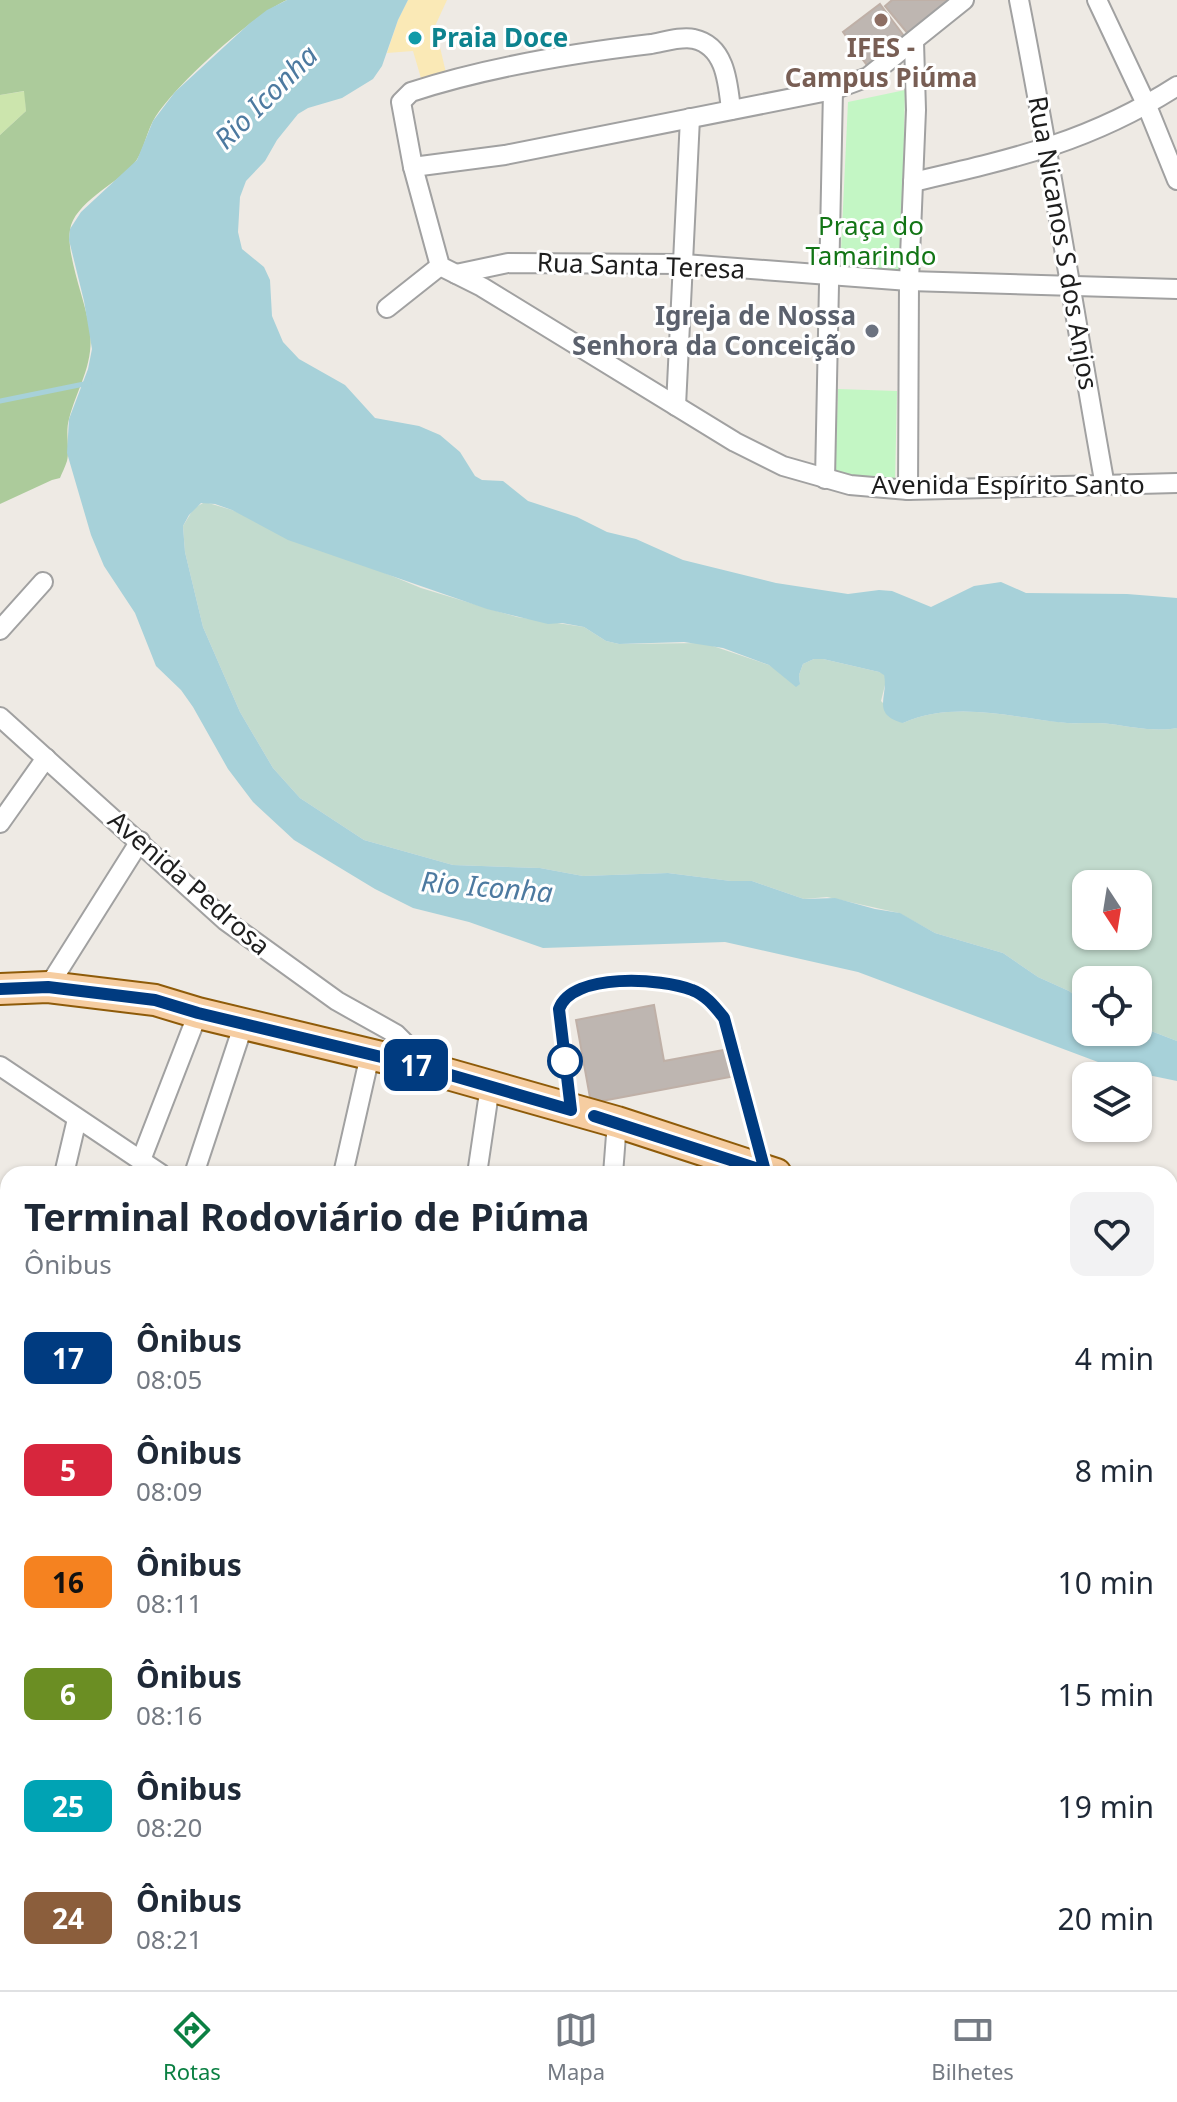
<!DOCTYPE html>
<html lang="pt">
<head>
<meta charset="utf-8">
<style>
	:root { --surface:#fff; --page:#f2f2f3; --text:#1f2937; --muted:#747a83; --line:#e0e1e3; --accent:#0b8043 }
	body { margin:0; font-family:"Noto Sans",sans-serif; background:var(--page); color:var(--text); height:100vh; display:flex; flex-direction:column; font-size:30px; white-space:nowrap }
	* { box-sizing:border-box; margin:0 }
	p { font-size:26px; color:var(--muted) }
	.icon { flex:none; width:44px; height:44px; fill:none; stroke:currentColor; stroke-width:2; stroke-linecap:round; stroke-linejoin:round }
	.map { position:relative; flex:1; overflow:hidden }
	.sheet { position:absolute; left:0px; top:1166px; width:1178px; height:824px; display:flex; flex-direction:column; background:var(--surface); border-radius:24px 24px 0 0; box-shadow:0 2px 6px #0004 }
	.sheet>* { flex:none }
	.badge { padding:0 16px; border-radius:12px; font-size:28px; line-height:52px }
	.needle { width:52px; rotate:168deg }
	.buttons { position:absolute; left:1072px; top:870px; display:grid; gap:16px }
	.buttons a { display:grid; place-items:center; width:80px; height:80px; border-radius:16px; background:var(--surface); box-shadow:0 2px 6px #0004; font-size:40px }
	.map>.badge { position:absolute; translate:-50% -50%; box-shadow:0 0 0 4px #fff }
	.round { display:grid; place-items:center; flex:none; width:84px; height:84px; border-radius:16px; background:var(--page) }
	.headline { display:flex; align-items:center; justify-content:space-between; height:136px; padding:0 24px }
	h1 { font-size:38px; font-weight:700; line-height:60px }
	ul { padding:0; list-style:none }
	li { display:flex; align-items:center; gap:24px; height:112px; padding:0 24px }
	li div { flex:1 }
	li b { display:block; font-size:30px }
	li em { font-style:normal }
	li .badge { min-width:88px; font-weight:700; text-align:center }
	.menu { display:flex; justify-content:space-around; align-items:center; height:112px; border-top:2px solid var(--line); background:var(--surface); font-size:22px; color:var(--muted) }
	.menu a { display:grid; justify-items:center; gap:4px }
	.menu .on { color:var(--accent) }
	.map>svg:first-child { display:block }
	.grass { fill:#cce5ad }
	.forest { fill:#accb9b }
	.wetland { fill:#c2dbce; fill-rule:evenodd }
	.sand { fill:#fae9b6 }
	.park { fill:#c3f6c4 }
	.water { fill:#a7d1d9 }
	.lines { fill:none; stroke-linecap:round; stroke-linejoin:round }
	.stream { stroke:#a7d1d9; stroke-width:5 }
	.building { fill:#beb6b1; stroke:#bfb0a7; stroke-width:2 }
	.minor-casing { stroke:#a1a1a1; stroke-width:22 }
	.secondary-casing { stroke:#686e0b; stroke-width:30 }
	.primary-casing { stroke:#8e5b09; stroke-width:34 }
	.minor { stroke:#fff; stroke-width:18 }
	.secondary { stroke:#f5f5bb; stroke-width:26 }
	.primary { stroke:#f6cda1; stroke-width:30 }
	.line-casing { stroke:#fff; stroke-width:18 }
	.line { stroke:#003b80; stroke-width:12 }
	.education-dot { fill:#8d6e63; stroke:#fff; stroke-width:3 }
	.culture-dot { fill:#0f9aa8; stroke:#fff; stroke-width:3 }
	.worship-dot { fill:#6b7280; stroke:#fff; stroke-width:3 }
	.stop-dot { fill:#fff; stroke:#003b80; stroke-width:4 }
	.labels { text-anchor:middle; stroke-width:6; stroke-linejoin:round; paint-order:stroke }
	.culture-label { font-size:26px; font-weight:bold; fill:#0d838f; stroke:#fff; text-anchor:start }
	.education-label { font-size:26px; font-weight:bold; fill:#785e54; stroke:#fff }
	.park-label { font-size:26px; fill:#127515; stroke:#fff }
	.street-label { font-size:26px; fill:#1d1d1d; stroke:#fff }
	.worship-label { font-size:26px; font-weight:bold; fill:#5b616d; stroke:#fff; text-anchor:end }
	.water-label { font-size:28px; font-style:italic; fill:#4d7aa0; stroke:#fff }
</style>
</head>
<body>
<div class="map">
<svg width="1177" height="1990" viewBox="0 0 1177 1990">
	<rect width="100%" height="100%" fill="#eeeae4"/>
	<polygon class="grass" points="25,91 26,111 0,135 0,95"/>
	<path class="forest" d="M0 0H287C253 15 171 88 153 121 145 136 144 152 133 165 116 184 74 203 70 230 66 256 86 302 90 331 94 365 77 388 69 419 65 433 70 448 67 461 65 467 62 473 60 478L52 480 0 504V135L26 111 24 91 0 95Z"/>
	<path class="wetland" d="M205 502 232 510 421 588 517 617 584 627 606 641 619 644 704 643 769 665 800 684 799 675 803 664 814 659H823L879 672 884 674 886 681 881 701 903 723C955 700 1012 718 1067 723 1081 724 1096 722 1110 724 1132 727 1155 732 1177 728V1041L1138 1026V980H1086V1004L1069 991 1038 977 1003 953 935 933 899 913 827 897 804 899 752 881H731L668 873 583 876 540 868 453 865 364 840 300 798 273 768 240 712 203 627 185 552 183 526 194 508ZM1086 884H1138V936H1086Z"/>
	<polygon class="sand" points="408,0 447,0 435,26 447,77 423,85 413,51 387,53 398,20"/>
	<g class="park">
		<polygon points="905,90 901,274 840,271 848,102"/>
		<polygon points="838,389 897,391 895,483 835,472"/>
	</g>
	<path class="water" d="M287 0H408L398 20 382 66 373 79 342 98 308 108 298 114 277 140 265 161 246 181 240 197 238 232 242 249 264 267 270 280 272 316 283 342 299 359 345 385 375 418 419 426 440 435 460 452 475 476 482 480 503 481 528 501 577 517 607 532 636 539 683 560 776 583 848 594 879 590 892 591 931 607 974 586 1001 582 1026 593 1127 594 1177 598V728C1155 732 1132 727 1110 724 1096 722 1081 724 1067 723 1013 718 955 700 903 723 870 714 889 696 884 675L879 672 823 659H814L803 664 799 675 800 684 796 687 769 665 723 648 684 642 619 644 606 641 584 627 562 623 548 624 487 609 288 540 232 510 215 504 201 503 189 515 183 526 185 552 203 627 240 712 273 768 300 798 364 840 453 865 540 868 583 876 668 873 731 881H752L804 899 835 898 875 909 900 913 935 933 1003 953 1038 977 1069 991 1086 1004V1032H1138V1026L1177 1041V1081L1114 1068 858 972 725 942 543 948 469 922 413 908 375 889 294 840 253 802 228 769 193 707 181 690 156 666 135 613 104 566 91 535 67 453 69 419 88 369 92 349 84 301 69 240 70 229 81 212 137 160 153 121 175 92 250 23 267 10Z"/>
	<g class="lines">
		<polyline class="stream" points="0,401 89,383"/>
	</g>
	<g class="building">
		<polygon points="892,0 950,0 909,35 885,6"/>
		<polygon points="880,4 907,40 869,68 843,32"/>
		<polygon points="654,1005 664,1061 740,1047 746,1074 591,1103 576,1020"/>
	</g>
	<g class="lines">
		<defs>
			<g id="minor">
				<path d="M1019 0C1051 162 1076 324 1105 486"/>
				<polyline points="1097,0 1147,106 1177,180"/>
				<path d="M731 110C728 84 726 46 694 39 682 36 663 42 651 44 574 53 484 68 411 92L401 102 413 167 440 266 482 287 735 442 783 466 850 485 908 490 1177 483"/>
				<polyline points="413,167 505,155 833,90 868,77 964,0"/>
				<path d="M913 182C1012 159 1090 142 1177 86"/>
				<polyline points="456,274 508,263 684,264 909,281 1177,289"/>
				<polyline points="387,308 440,266"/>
				<polyline points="676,406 690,118"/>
				<polyline points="825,479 833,90"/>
				<polyline points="908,490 909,281 916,110 914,42"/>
				<polyline points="0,630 43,582"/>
				<polyline points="0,717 226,921 337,1001 396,1034 408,1046 423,1067"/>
				<polyline points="0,823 46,758"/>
				<polyline points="48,987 140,841"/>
				<polyline points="0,1066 161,1174"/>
				<polyline points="141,1160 198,1013"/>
				<polyline points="64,1174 77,1119"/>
				<polyline points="194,1174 244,1023"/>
				<polyline points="343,1174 370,1055"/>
				<polyline points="477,1174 490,1086"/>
				<polyline points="613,1174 617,1122"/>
				<polyline points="0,1445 8,1418"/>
				<polyline points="1170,1612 1177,1631"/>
				<polyline points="0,1691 8,1700"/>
				<polyline points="0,1853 8,1821"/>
				<polyline points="1170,1913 1177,1932"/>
				<polyline points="275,1982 282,1990"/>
				<polyline points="492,1982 499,1990"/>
				<polyline points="781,1982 788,1990"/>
				<polyline points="893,1982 897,1990"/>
				<polyline points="1011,1982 1027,1990"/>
				<polyline points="142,1990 144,1982"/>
				<polyline points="586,1990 595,1982"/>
			</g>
			<polyline id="secondary" points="1170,1337 1177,1341"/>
			<g id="primary">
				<polyline points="0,989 48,987 155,1000 198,1013 423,1067 617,1122 776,1174"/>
				<polyline points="1170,1228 1177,1227"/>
			</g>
		</defs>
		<use href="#minor" class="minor-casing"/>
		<use href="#secondary" class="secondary-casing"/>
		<use href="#primary" class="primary-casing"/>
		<use href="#minor" class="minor"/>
		<use href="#secondary" class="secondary"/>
		<use href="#primary" class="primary"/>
	</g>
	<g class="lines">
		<defs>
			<path id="line" d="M0 989 48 987 155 1000 198 1013 423 1067 571 1110 559 1009C572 972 662 978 692 990 706 995 715 1007 724 1018L765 1171 594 1116"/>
		</defs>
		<use href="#line" class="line-casing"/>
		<use href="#line" class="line"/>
	</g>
	<circle class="education-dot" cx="881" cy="20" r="8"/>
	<circle class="culture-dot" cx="415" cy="38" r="8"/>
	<circle class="worship-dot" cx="872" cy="331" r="8"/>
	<circle class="stop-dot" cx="565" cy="1061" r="16"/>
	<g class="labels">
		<g class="culture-label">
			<text x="431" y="47">Praia Doce</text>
		</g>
		<g class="education-label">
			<text x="881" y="57">IFES -<tspan x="881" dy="30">Campus Piúma</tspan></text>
		</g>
		<g class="park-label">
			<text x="871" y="235">Praça do<tspan x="871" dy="30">Tamarindo</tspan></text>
		</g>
		<g class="street-label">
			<text transform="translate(1063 243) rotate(80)" y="9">Rua Nicanos S dos Anjos</text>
			<text transform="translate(641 266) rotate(2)" y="9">Rua Santa Teresa</text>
			<text x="1008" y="494">Avenida Espírito Santo</text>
			<text transform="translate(189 883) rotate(41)" y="9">Avenida Pedrosa</text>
		</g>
		<g class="worship-label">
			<text x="856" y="325">Igreja de Nossa<tspan x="856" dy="30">Senhora da Conceição</tspan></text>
		</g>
		<g class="water-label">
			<text transform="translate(266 97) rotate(-45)" y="10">Rio Iconha</text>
			<text transform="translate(487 887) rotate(5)" y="10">Rio Iconha</text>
		</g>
	</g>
</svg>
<div class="buttons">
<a><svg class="needle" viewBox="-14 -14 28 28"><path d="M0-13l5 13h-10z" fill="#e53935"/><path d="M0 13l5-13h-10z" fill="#747a83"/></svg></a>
<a><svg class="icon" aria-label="locate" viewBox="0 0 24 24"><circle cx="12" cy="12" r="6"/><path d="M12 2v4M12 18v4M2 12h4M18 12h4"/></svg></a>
<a><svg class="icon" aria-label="layers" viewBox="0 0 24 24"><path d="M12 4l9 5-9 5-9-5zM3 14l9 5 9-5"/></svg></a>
</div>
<b class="badge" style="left:416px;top:1065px;background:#003b80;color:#fff">17</b>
<section class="sheet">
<div class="headline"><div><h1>Terminal Rodoviário de Piúma</h1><p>Ônibus</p></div><a class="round"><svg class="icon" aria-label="heart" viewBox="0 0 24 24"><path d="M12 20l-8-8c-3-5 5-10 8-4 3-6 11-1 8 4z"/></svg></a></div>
<ul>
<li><span class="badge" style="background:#003b80;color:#fff">17</span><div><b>Ônibus</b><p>08:05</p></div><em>4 min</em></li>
<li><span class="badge" style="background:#d7263d;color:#fff">5</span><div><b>Ônibus</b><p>08:09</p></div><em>8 min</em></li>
<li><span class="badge" style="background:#f58220;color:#111">16</span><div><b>Ônibus</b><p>08:11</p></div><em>10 min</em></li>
<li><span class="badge" style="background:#6b8e23;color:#fff">6</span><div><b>Ônibus</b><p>08:16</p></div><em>15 min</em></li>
<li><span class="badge" style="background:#00a3b4;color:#fff">25</span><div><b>Ônibus</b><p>08:20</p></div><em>19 min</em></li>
<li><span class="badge" style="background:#8b5e3c;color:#fff">24</span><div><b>Ônibus</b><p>08:21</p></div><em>20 min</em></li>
</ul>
</section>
</div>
<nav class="menu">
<a class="on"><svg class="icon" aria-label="directions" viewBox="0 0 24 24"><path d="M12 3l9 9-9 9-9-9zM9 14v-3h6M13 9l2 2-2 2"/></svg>Rotas</a>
<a><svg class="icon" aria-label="map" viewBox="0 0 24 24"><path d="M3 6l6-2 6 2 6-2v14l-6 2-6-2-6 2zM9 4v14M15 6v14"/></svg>Mapa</a>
<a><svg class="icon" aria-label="tickets" viewBox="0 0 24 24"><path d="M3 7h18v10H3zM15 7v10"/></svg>Bilhetes</a>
</nav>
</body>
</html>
